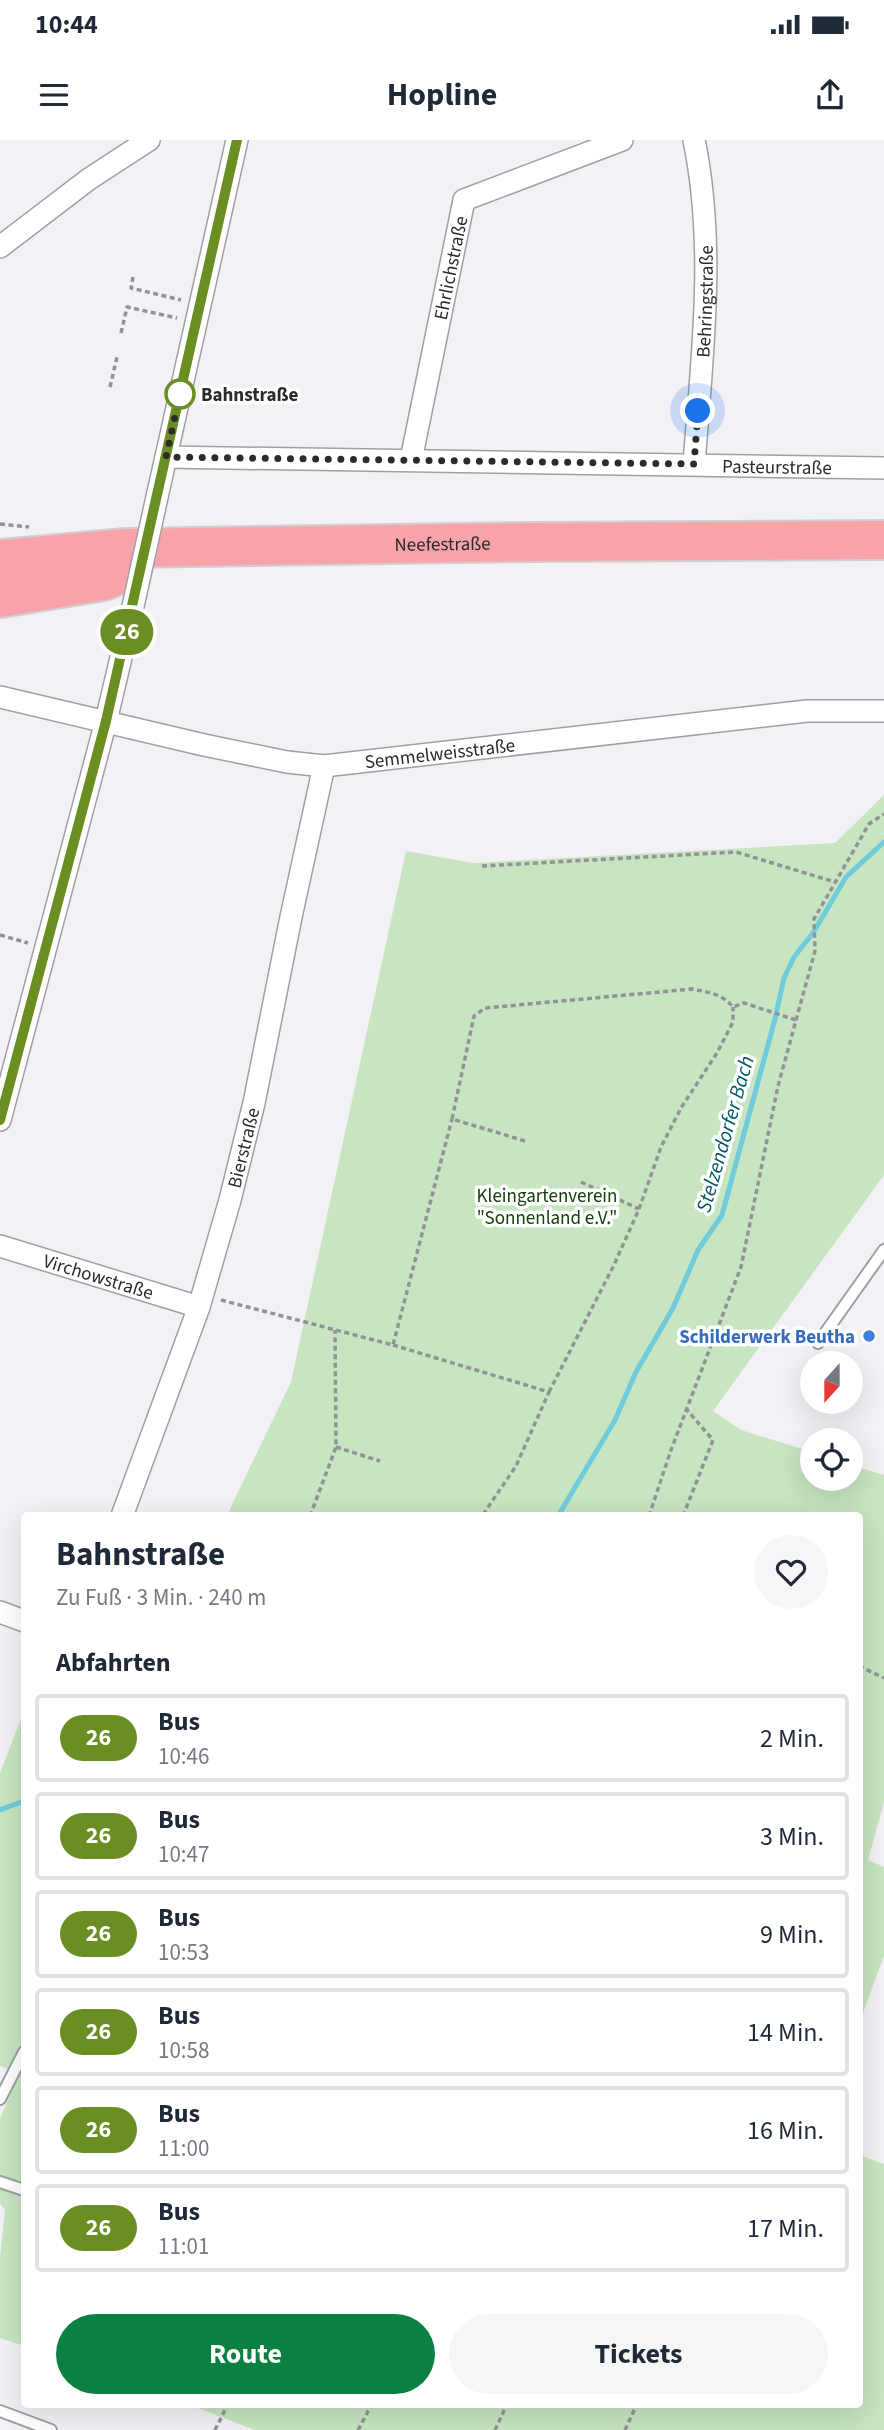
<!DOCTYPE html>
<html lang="de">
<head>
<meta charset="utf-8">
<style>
	:root { --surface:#fff; --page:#f6f6f7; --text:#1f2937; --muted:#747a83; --line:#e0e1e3; --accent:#0b8043 }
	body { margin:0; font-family:"Source Sans 3",sans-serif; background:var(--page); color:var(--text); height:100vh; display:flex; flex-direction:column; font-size:26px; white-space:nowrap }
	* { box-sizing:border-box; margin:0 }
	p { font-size:23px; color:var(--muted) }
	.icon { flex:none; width:38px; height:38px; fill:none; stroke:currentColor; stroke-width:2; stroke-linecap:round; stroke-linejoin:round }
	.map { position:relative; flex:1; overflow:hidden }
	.details { position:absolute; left:21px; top:1372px; width:842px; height:896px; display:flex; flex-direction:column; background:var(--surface); border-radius:7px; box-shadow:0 7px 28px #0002 }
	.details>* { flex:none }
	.badge { padding:0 14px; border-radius:23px; font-size:24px; line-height:46px }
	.needle { width:46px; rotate:201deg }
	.controls { position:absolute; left:800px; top:1211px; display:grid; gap:14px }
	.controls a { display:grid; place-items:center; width:63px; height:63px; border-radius:50%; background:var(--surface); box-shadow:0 7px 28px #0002; font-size:35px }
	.you { position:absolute; width:35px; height:35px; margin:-18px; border:5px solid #fff; border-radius:50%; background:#1a73e8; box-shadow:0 0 0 10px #1a73e833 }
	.map>.badge { position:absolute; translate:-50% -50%; box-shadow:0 0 0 4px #fff }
	h2 { padding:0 35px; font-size:26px; line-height:63px }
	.round { display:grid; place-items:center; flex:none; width:74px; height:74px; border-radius:37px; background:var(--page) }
	.summary { display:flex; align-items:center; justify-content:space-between; height:119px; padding:0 35px }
	h1 { font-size:33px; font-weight:700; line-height:52px }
	.button { display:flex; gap:14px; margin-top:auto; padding:14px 35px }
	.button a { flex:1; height:80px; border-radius:42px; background:var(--accent); color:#fff; font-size:28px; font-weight:700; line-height:80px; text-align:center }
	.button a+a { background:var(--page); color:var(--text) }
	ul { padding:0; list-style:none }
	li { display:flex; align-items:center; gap:21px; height:88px; margin:0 14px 10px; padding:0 21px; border:4px solid var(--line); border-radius:7px }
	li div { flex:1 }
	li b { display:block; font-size:26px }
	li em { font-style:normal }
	li .badge { min-width:77px; font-weight:700; text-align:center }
	.status { display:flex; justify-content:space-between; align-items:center; height:49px; padding:0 35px; background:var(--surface); direction:ltr }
	.status svg { height:19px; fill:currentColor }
	header { display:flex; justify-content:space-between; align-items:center; height:91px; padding:0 35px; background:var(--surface); font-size:32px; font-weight:700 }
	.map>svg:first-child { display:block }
	.green { fill:#c6e5c0 }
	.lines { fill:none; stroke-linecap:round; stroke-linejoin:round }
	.stream { stroke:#70cbdb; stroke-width:5 }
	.lane-casing { stroke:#a19fa4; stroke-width:14 }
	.street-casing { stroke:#a19fa4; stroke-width:24 }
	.highway-casing { stroke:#d1d0d1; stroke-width:42 }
	.path { stroke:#949296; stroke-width:3.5; stroke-dasharray:5 3.5; stroke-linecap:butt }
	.lane { stroke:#fff; stroke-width:10 }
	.street { stroke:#fff; stroke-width:21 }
	.highway { stroke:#f7a3a9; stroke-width:38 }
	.street-bridge-casing { stroke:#a19fa4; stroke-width:24; stroke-linecap:butt }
	.street-bridge { stroke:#fff; stroke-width:21 }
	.line-casing { stroke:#fff; stroke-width:16 }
	.line { stroke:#6b8e23; stroke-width:10 }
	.walk { stroke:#2c2a2d; stroke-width:7; stroke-dasharray:0 12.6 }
	.stop-dot { fill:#fff; stroke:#6b8e23; stroke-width:3.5 }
	.shop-dot { fill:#3f7fe0; stroke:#fff; stroke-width:2.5 }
	.labels { text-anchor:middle; stroke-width:7; stroke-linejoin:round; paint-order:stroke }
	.street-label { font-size:19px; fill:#2c2a2d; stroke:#fff }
	.stop-label { font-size:19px; font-weight:bold; fill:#2c2a2d; stroke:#fff; text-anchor:start }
	.park-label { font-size:19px; fill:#14410b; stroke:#fff }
	.shop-label { font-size:19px; font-weight:bold; fill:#366cbe; stroke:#fff; text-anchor:end }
	.water-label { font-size:21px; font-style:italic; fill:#005661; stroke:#fff }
</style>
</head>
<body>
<div class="status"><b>10:44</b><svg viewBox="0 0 49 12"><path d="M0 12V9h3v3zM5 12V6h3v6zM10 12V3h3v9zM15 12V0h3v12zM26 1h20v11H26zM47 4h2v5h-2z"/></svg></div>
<header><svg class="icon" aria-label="menu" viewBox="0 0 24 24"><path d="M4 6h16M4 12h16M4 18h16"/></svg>Hopline<svg class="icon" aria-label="share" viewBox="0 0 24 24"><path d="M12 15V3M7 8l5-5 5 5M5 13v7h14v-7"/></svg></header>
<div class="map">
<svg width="884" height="2290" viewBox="0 0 884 2290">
	<rect width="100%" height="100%" fill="#f4f1f6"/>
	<g class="green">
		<polygon points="884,655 884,1035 713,1271 741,1290 812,1312 812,1339 850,1339 851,1325 884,1335 884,1662 868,1720 884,1727 884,1816 859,1884 859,1376 227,1375 291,1242 406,711 473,723 835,703"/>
		<polygon points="24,1571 24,2206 0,2198 0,2118 5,2070 0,2063 0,1979 19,1933 0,1926 0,1633"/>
		<polygon points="859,2015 884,2024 884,2290 255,2290 190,2265 859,2264"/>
	</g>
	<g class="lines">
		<g class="stream">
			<polyline points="558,1376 615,1280 636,1232 673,1168 698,1110 722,1075 775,879 784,838 794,817 813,793 846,737 884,702"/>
			<polyline points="0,1670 24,1661"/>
		</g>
		<defs>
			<g id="lane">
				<polyline points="818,1203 884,1110"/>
				<polyline points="0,1959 24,1912"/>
				<polyline points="0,2042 24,2050"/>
				<polyline points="0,2271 51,2290"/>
			</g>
			<g id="street">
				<polyline points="0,107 89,39 149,0"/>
				<path id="s1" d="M166 317 884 328"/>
				<path id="s2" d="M411 320 464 60 622 0"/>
				<path id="s3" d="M694 324C702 218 716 106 694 0"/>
				<polyline points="157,357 237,0"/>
				<path id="s4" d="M0 557 204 605 287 622 324 626 807 571H884"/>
				<polyline points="0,980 106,581 132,471"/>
				<path id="s5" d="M0 1106 199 1167"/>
				<path id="s6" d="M122 1376 199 1167 230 1060 254 963 291 777 324 626"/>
				<polyline points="0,1472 24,1481"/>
			</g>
			<g id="highway">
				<path id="s7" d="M0 419 126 408 533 402 884 400"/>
				<polyline points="0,458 104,441 125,432"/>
			</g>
		</defs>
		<use href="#lane" class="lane-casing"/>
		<use href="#street" class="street-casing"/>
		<use href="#highway" class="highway-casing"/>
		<g class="path">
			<polyline points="133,137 131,148 181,160"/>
			<polyline points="121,193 127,167 177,178"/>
			<polyline points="110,247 117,217"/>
			<polyline points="0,384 29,387"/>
			<polyline points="482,726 736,712 835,742"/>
			<polyline points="0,795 28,803"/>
			<path d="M525 1001 452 979 474 876 485 868 692 849C708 852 722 854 733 867L744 863 796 880"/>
			<polyline points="581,1042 639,1069"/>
			<polyline points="221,1160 393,1205 452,979"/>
			<polyline points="393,1205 549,1252 516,1326 482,1376"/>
			<polyline points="549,1252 614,1125 639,1069 661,1007 681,968 717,913 733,882 733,867"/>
			<polyline points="336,1307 380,1321"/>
			<polyline points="310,1376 336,1307 335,1190"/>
			<polyline points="649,1376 671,1310 741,1127 778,946 815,811 814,779 869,684 884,674"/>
			<polyline points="683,1376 713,1300 687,1270"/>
			<polyline points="859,1526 884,1538"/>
			<polyline points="215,2290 228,2264"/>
			<polyline points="358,2290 372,2264"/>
			<polyline points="495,2290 507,2264"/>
			<polyline points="625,2290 637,2264"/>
		</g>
		<use href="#lane" class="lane"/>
		<use href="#street" class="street"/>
		<use href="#highway" class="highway"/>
		<defs>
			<polyline id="street-bridge" points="132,471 157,357"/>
		</defs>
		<use href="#street-bridge" class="street-bridge-casing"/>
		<use href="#street-bridge" class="street-bridge"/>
	</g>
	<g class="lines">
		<defs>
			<polyline id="line" points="0,980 106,581 237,0"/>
		</defs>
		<use href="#line" class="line-casing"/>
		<use href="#line" class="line"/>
		<polyline class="walk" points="180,254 166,317 694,324 698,271"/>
	</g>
	<circle class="stop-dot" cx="180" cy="254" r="14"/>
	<circle class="shop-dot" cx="869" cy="1196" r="7"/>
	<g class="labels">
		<g class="street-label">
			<text dy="7" stroke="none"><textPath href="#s2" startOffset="196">Ehrlichstraße</textPath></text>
			<text dy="7" stroke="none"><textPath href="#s3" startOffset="163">Behringstraße</textPath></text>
			<text dy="7" stroke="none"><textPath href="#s1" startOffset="611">Pasteurstraße</textPath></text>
			<text dy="7" stroke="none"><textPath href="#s7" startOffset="443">Neefestraße</textPath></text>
			<text dy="7" stroke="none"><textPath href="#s4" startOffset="448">Semmelweisstraße</textPath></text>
			<text dy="7" stroke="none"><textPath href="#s6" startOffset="388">Bierstraße</textPath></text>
			<text dy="7" stroke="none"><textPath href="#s5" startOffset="103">Virchowstraße</textPath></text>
		</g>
		<g class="stop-label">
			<text x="201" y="261">Bahnstraße</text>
		</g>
		<g class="park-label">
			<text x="547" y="1062">Kleingartenverein<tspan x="547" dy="22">"Sonnenland e.V."</tspan></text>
		</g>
		<g class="shop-label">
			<text x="855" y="1203">Schilderwerk Beutha</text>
		</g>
		<g class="water-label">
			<text transform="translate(725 994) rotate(-74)" y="7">Stelzendorfer Bach</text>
		</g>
	</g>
</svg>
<div class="controls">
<a><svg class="needle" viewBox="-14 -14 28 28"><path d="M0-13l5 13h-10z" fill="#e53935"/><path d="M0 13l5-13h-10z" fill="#747a83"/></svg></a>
<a><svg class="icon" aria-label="locate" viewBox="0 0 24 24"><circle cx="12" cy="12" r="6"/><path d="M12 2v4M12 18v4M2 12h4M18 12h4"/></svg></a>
</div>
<div class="you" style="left:698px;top:271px"></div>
<b class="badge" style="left:127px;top:492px;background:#6b8e23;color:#fff">26</b>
<section class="details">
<div class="summary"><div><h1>Bahnstraße</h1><p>Zu Fuß · 3 Min. · 240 m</p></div><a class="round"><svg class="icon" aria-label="heart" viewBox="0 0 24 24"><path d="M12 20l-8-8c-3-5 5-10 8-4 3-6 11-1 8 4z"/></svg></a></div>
<h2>Abfahrten</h2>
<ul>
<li><span class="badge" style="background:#6b8e23;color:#fff">26</span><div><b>Bus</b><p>10:46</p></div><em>2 Min.</em></li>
<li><span class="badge" style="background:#6b8e23;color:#fff">26</span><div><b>Bus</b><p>10:47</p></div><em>3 Min.</em></li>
<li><span class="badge" style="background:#6b8e23;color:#fff">26</span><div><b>Bus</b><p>10:53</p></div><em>9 Min.</em></li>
<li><span class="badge" style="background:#6b8e23;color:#fff">26</span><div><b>Bus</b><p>10:58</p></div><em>14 Min.</em></li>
<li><span class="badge" style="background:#6b8e23;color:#fff">26</span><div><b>Bus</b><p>11:00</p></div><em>16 Min.</em></li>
<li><span class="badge" style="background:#6b8e23;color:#fff">26</span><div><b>Bus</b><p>11:01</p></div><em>17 Min.</em></li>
</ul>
<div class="button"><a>Route</a><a>Tickets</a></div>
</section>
</div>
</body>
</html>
